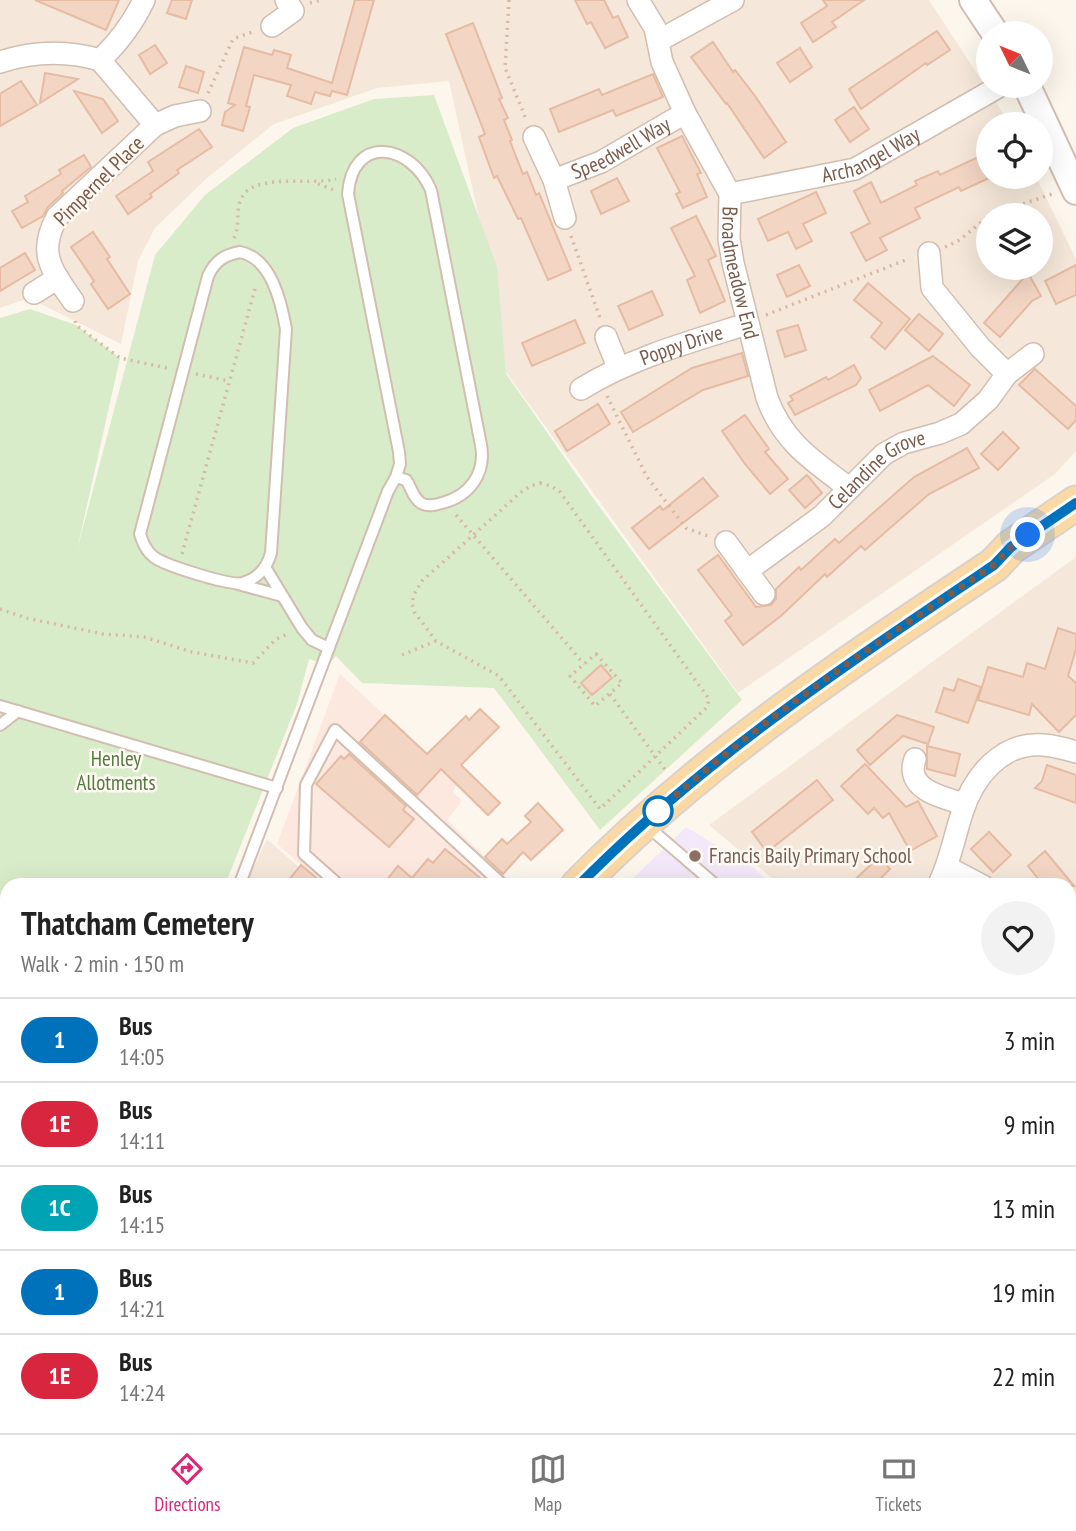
<!DOCTYPE html>
<html lang="en">
<head>
<meta charset="utf-8">
<style>
	:root { --surface:#fff; --page:#f2f2f2; --text:#222; --muted:#767676; --line:#e0e0e0; --accent:#db2777 }
	body { margin:0; font-family:"PT Sans Narrow",sans-serif; background:var(--page); color:var(--text); height:100vh; display:flex; flex-direction:column; font-size:26px; white-space:nowrap }
	* { box-sizing:border-box; margin:0 }
	p { font-size:23px; color:var(--muted) }
	.icon { flex:none; width:38px; height:38px; fill:none; stroke:currentColor; stroke-width:2; stroke-linecap:round; stroke-linejoin:round }
	.map { position:relative; flex:1; overflow:hidden }
	.panel { position:absolute; left:0px; top:878px; width:1076px; height:555px; display:flex; flex-direction:column; background:var(--surface); border-radius:21px 21px 0 0; box-shadow:0 7px 28px #0002 }
	.panel>* { flex:none }
	.badge { padding:0 14px; border-radius:23px; font-size:24px; line-height:46px }
	.needle { width:46px; rotate:313deg }
	.fabs { position:absolute; left:976px; top:21px; display:grid; gap:14px }
	.fabs a { display:grid; place-items:center; width:77px; height:77px; border-radius:50%; background:var(--surface); box-shadow:0 7px 28px #0002; font-size:35px }
	.you { position:absolute; width:35px; height:35px; margin:-18px; border:5px solid #fff; border-radius:50%; background:#1a73e8; box-shadow:0 0 0 10px #1a73e833 }
	.map>.badge { position:absolute; translate:-50% -50%; box-shadow:0 0 0 4px #fff }
	.round { display:grid; place-items:center; flex:none; width:74px; height:74px; border-radius:37px; background:var(--page) }
	.overview { display:flex; align-items:center; justify-content:space-between; height:119px; padding:0 21px }
	h1 { font-size:33px; font-weight:600; line-height:52px }
	ul { padding:0; list-style:none }
	li { display:flex; align-items:center; gap:21px; height:84px; padding:0 21px; border-top:2px solid var(--line) }
	li div { flex:1 }
	li b { display:block; font-size:26px }
	li em { font-style:normal }
	li .badge { min-width:77px; font-weight:700; text-align:center }
	.tab-bar { display:flex; justify-content:space-around; align-items:center; height:98px; border-top:2px solid var(--line); background:var(--surface); font-size:19px; color:var(--muted) }
	.tab-bar a { display:grid; justify-items:center; gap:4px }
	.tab-bar .on { color:var(--accent) }
	.map>svg:first-child { display:block }
	.residential { fill:#f5e8da; fill-rule:evenodd }
	.commercial { fill:#fde8e0 }
	.education { fill:#f3e8fa }
	.green { fill:#d8ecc9 }
	.lines { fill:none; stroke-linecap:round; stroke-linejoin:round }
	.stream { stroke:#a5d3da; stroke-width:6 }
	.building { fill:#f3d5c3; stroke:#e6bba3; stroke-width:2 }
	.service-casing { stroke:#d1beb0; stroke-width:14 }
	.minor-casing { stroke:#d1beb0; stroke-width:24 }
	.tertiary-casing { stroke:#d1beb0; stroke-width:30 }
	.primary-casing { stroke:#dad1cd; stroke-width:37 }
	.path { stroke:#d9b8a5; stroke-width:3.5; stroke-dasharray:2 5; stroke-linecap:butt }
	.service { stroke:#fff; stroke-width:10 }
	.minor { stroke:#fff; stroke-width:21 }
	.tertiary { stroke:#fff; stroke-width:26 }
	.primary { stroke:#fbd9a5; stroke-width:33 }
	.line-casing { stroke:#fff; stroke-width:16 }
	.line { stroke:#0072bc; stroke-width:10 }
	.walk { stroke:#7a5c4d; stroke-width:7; stroke-dasharray:0 12.6 }
	.stop-dot { fill:#fff; stroke:#0072bc; stroke-width:3.5 }
	.education-dot { fill:#8d6e63; stroke:#fffaf3; stroke-width:2.5 }
	.labels { text-anchor:middle; stroke-width:5; stroke-linejoin:round; paint-order:stroke }
	.street-label { font-size:21px; fill:#7a5c4d; stroke:#fffaf3 }
	.park-label { font-size:21px; fill:#537a41; stroke:#fffaf3 }
	.education-label { font-size:21px; fill:#785e54; stroke:#fffaf3; text-anchor:start }
</style>
</head>
<body>
<div class="map">
<svg width="1076" height="1433" viewBox="0 0 1076 1433">
	<rect width="100%" height="100%" fill="#fdf6ec"/>
	<g class="residential">
		<path d="M0 0H929L1010 124H989V177H1036L1076 259V451L1055 474 738 693 498 361 490 269 449 81 377 88 274 124 207 178 155 228 138 261 121 344 29 298 0 308ZM989 215H1041V268H989Z"/>
		<polygon points="1076,557 1076,1200 1069,1192 1069,886 780,885 709,825"/>
		<polygon points="267,839 319,885 245,886"/>
		<polygon points="101,1426 423,1426 426,1433 94,1433"/>
	</g>
	<polygon class="commercial" points="340,674 458,783 453,792 462,801 447,820 514,885 324,885 277,844"/>
	<g class="education">
		<polygon points="686,827 754,868 773,885 625,886"/>
		<polygon points="1069,1203 1076,1211 1076,1433 426,1433 423,1426 1069,1426"/>
	</g>
	<g class="green">
		<polygon points="434,95 497,267 506,374 593,498 742,700 600,830 494,688 362,683 336,656 328,665 309,659 297,704 225,885 7,886 7,1196 0,1196 0,318 30,309 76,325 120,358 77,550 155,255 205,195 293,128 374,99"/>
		<polygon points="0,1247 7,1251 7,1426 23,1426 16,1433 0,1433"/>
		<polygon points="757,1426 853,1426 859,1433 750,1433"/>
	</g>
	<g class="lines">
		<polyline class="stream" points="0,1224 7,1228"/>
	</g>
	<g class="building">
		<polygon points="35,0 119,0 106,30"/>
		<polygon points="172,0 192,0 186,19 167,13"/>
		<polygon points="355,0 374,0 347,95 332,91 330,96 315,92 311,104 287,96 291,85 254,75 246,106 250,107 243,131 222,125 225,112 235,105 228,103 244,47 272,55 274,50 291,55 287,68 332,83"/>
		<polygon points="575,0 604,0 613,18 618,16 628,37 605,48 591,22 587,24"/>
		<polygon points="823,0 864,0 832,22 836,27 813,42 801,23 827,6"/>
		<polygon points="473,23 502,98 499,99 508,118 504,120 512,140 510,141 523,174 527,172 536,195 539,193 571,270 548,280 521,218 518,219 497,176 494,178 479,137 485,134 446,34"/>
		<polygon points="937,31 950,50 927,65 926,63 861,109 849,89"/>
		<polygon points="713,42 733,72 735,70 755,96 786,142 764,158 727,103 726,104 691,57"/>
		<polygon points="155,45 167,63 150,74 139,55"/>
		<polygon points="800,48 812,67 790,82 777,63"/>
		<polygon points="186,66 204,72 198,93 179,87"/>
		<polygon points="45,73 78,79 40,103"/>
		<polygon points="653,74 663,97 616,116 613,110 559,132 550,109 599,89 602,95"/>
		<polygon points="21,81 37,105 0,126 0,94"/>
		<polygon points="74,91 103,99 118,121 102,133"/>
		<polygon points="854,107 869,129 850,142 835,120"/>
		<polygon points="199,129 212,147 177,170 179,173 150,194 152,197 128,214 116,196 153,171 148,162"/>
		<polygon points="682,136 701,173 697,174 707,197 683,208 676,194 680,192 657,148"/>
		<polygon points="989,152 989,178 961,191 959,187 915,208 920,218 880,238 887,250 866,261 851,233 870,223 854,191 871,182 881,203 917,185 915,181 938,171 940,175"/>
		<polygon points="84,155 91,167 62,191 63,193 48,207 43,216 22,228 12,211 28,202 25,196 61,174 59,170"/>
		<polygon points="617,178 629,201 601,214 591,191"/>
		<polygon points="816,192 826,213 803,224 812,241 796,249 788,232 768,241 758,219"/>
		<polygon points="696,216 716,256 708,260 725,301 700,313 687,280 695,276 671,228"/>
		<polygon points="93,232 110,257 107,259 130,294 108,309 91,284 94,281 71,247"/>
		<polygon points="25,253 35,270 0,291 0,268"/>
		<polygon points="799,265 810,286 787,297 777,275"/>
		<polygon points="1076,265 1076,295 1056,304 1045,281"/>
		<polygon points="1028,273 1041,296 1032,301 1000,337 984,323"/>
		<polygon points="868,283 910,319 885,349 871,337 882,323 854,300"/>
		<polygon points="652,291 663,315 629,330 618,306"/>
		<polygon points="919,314 943,334 929,351 905,330"/>
		<polygon points="575,320 585,343 532,366 522,343"/>
		<polygon points="798,325 806,350 785,357 777,331"/>
		<polygon points="742,353 748,376 703,390 633,432 621,412 692,368"/>
		<polygon points="933,356 970,385 954,406 928,385 880,411 869,390"/>
		<polygon points="854,365 861,378 856,385 795,415 788,403 793,400 790,396 826,377 828,380"/>
		<polygon points="1035,369 1076,406 1076,420 1068,429 1019,385"/>
		<polygon points="598,404 610,424 567,451 555,431"/>
		<polygon points="745,415 769,449 765,452 788,479 770,494 745,464 722,431"/>
		<polygon points="1003,432 1019,448 998,470 981,454"/>
		<polygon points="967,448 979,468 929,494 865,550 861,546 827,577 825,574 781,616 743,645 725,621 732,615 698,570 718,555 756,607 771,605 776,599 776,589 799,567 801,570 835,539 839,543 914,477"/>
		<polygon points="807,475 822,493 805,508 789,490"/>
		<polygon points="703,478 718,496 649,549 632,528 660,506 663,510"/>
		<polygon points="1058,628 1076,634 1076,649 1068,676 1076,683 1076,715 1059,732 1032,704 1029,715 978,700 988,667 1023,677 1027,663 1045,669"/>
		<polygon points="601,665 612,678 592,695 581,683"/>
		<polygon points="958,679 981,687 968,723 936,712 944,688 954,691"/>
		<polygon points="480,709 499,727 461,765 500,803 488,815 441,769 417,795 360,742 385,715 427,754 466,716 469,720"/>
		<polygon points="897,715 934,727 928,744 903,736 870,765 857,750"/>
		<polygon points="927,746 960,754 955,776 927,769"/>
		<polygon points="349,754 406,806 403,810 414,819 389,847 316,784 341,756 344,759"/>
		<polygon points="865,764 906,807 918,801 937,836 910,851 889,813 883,818 874,808 868,814 841,786"/>
		<polygon points="1047,765 1076,775 1076,803 1035,788 1042,781"/>
		<polygon points="817,780 833,800 767,852 752,832"/>
		<polygon points="538,803 563,830 531,860 523,852 503,874 485,857 502,839 507,844 531,822 525,816"/>
		<polygon points="989,832 1011,855 993,872 971,849"/>
		<polygon points="445,849 490,886 382,886 398,866 412,878 428,859 433,863"/>
		<polygon points="1045,851 1074,886 1044,886 1028,866"/>
		<polygon points="879,857 890,869 873,886 848,886"/>
		<polygon points="301,865 326,886 284,886"/>
	</g>
	<g class="lines">
		<defs>
			<g id="service">
				<path d="M240 252C271 258 281 301 286 329L271 553C267 568 257 579 242 583 230 586 164 565 154 557 146 551 143 543 140 534L208 276C215 261 224 255 240 252Z"/>
				<polyline points="265,567 302,628 312,640 329,648"/>
				<polyline points="238,584 282,596"/>
				<polyline points="0,706 277,788"/>
				<polyline points="0,725 18,711"/>
				<polyline points="646,825 717,886"/>
				<path d="M239 886 388 491 396 477 406 480C412 488 412 497 421 503 428 507 435 505 442 503 470 496 486 473 481 445L431 190C410 142 352 135 348 194L399 452 400 464 396 477"/>
				<polyline points="340,886 304,854 306,785 335,730 504,886"/>
			</g>
			<g id="minor">
				<path id="s1" d="M638 0 655 28 662 62 685 113 730 194 729 239 733 263 767 398C783 442 813 461 849 488"/>
				<polyline points="272,26 293,11 286,0"/>
				<polyline points="658,41 733,0"/>
				<polyline points="100,60 155,125"/>
				<path d="M0 62C34 51 66 50 100 60 119 42 133 23 144 0"/>
				<polyline points="534,137 554,180 565,218"/>
				<path id="s2" d="M554 180 601 162 685 113"/>
				<path id="s3" d="M730 194 855 169 1000 86"/>
				<polyline points="929,253 932,288 980,347 1007,374"/>
				<polyline points="34,293 58,278"/>
				<path d="M73 301C52 270 37 254 57 217L155 125 175 116 200 111"/>
				<polyline points="606,337 618,367"/>
				<path id="s4" d="M581 389C633 357 690 342 747 324"/>
				<polyline points="726,542 764,594"/>
				<path id="s5" d="M747 571 822 516 884 454 904 443 940 433 961 424 988 400 1007 374 1033 354"/>
				<path d="M915 759C904 790 944 798 965 804"/>
				<polyline points="947,867 983,886"/>
				<path d="M938 886C950 862 954 838 962 813 973 777 1002 741 1044 745 1055 746 1066 749 1076 752"/>
				<polyline points="252,1426 259,1433"/>
			</g>
			<g id="tertiary">
				<polyline points="973,0 995,33"/>
				<polyline points="1027,86 1076,191"/>
			</g>
			<g id="primary">
				<path d="M578 886C701 760 848 662 994 565L1011 547 1076 503"/>
				<polyline points="52,1433 59,1426"/>
			</g>
		</defs>
		<use href="#service" class="service-casing"/>
		<use href="#minor" class="minor-casing"/>
		<use href="#tertiary" class="tertiary-casing"/>
		<use href="#primary" class="primary-casing"/>
		<g class="path">
			<polyline points="509,0 505,68 526,119"/>
			<polyline points="310,3 321,0"/>
			<polyline points="981,52 989,64"/>
			<polyline points="208,93 233,39 255,31"/>
			<polyline points="318,184 334,190"/>
			<polyline points="990,215 1052,194"/>
			<polyline points="571,236 600,318"/>
			<path d="M234 238C240 227 236 213 240 201 251 171 310 186 336 179"/>
			<polyline points="945,247 958,241 989,216"/>
			<polyline points="766,315 908,259"/>
			<polyline points="75,321 76,325 120,358 167,368"/>
			<polyline points="196,374 229,381"/>
			<polyline points="607,396 647,477 686,528 708,536"/>
			<polygon points="540,483 551,486 560,492 709,699 707,707 600,809 499,676 436,641 415,613 412,604 414,594 422,581 520,493 530,486"/>
			<polyline points="456,515 584,664"/>
			<polyline points="182,554 256,285"/>
			<polyline points="0,609 26,618 103,634 144,637 192,652 253,663 276,639 288,634"/>
			<polygon points="596,654 622,683 595,706 570,676"/>
			<polyline points="402,655 436,641"/>
			<polyline points="610,694 666,771"/>
			<polyline points="0,1307 7,1312"/>
		</g>
		<use href="#service" class="service"/>
		<use href="#minor" class="minor"/>
		<use href="#tertiary" class="tertiary"/>
		<use href="#primary" class="primary"/>
	</g>
	<g class="lines">
		<defs>
			<path id="line" d="M578 886C702 760 848 663 994 565L1011 547 1076 503"/>
		</defs>
		<use href="#line" class="line-casing"/>
		<use href="#line" class="line"/>
		<path class="walk" d="M658 811C762 718 879 642 994 565L1011 547 1028 535"/>
	</g>
	<circle class="stop-dot" cx="658" cy="811" r="14"/>
	<circle class="education-dot" cx="695" cy="856" r="7"/>
	<g class="labels">
		<g class="street-label">
			<text dy="7" stroke="none"><textPath href="#s2" startOffset="74">Speedwell Way</textPath></text>
			<text dy="7" stroke="none"><textPath href="#s3" startOffset="147">Archangel Way</textPath></text>
			<text transform="translate(99 181) rotate(-45)" y="7">Pimpernel Place</text>
			<text dy="7" stroke="none"><textPath href="#s1" startOffset="296">Broadmeadow End</textPath></text>
			<text dy="7" stroke="none"><textPath href="#s4" startOffset="110">Poppy Drive</textPath></text>
			<text dy="7" stroke="none"><textPath href="#s5" startOffset="166">Celandine Grove</textPath></text>
		</g>
		<g class="park-label">
			<text x="116" y="766">Henley<tspan x="116" dy="24">Allotments</tspan></text>
		</g>
		<g class="education-label">
			<text x="709" y="863">Francis Baily Primary School</text>
		</g>
	</g>
</svg>
<div class="fabs">
<a><svg class="needle" viewBox="-14 -14 28 28"><path d="M0-13l5 13h-10z" fill="#e53935"/><path d="M0 13l5-13h-10z" fill="#767676"/></svg></a>
<a><svg class="icon" aria-label="locate" viewBox="0 0 24 24"><circle cx="12" cy="12" r="6"/><path d="M12 2v4M12 18v4M2 12h4M18 12h4"/></svg></a>
<a><svg class="icon" aria-label="layers" viewBox="0 0 24 24"><path d="M12 4l9 5-9 5-9-5zM3 14l9 5 9-5"/></svg></a>
</div>
<div class="you" style="left:1028px;top:535px"></div>
<section class="panel">
<div class="overview"><div><h1>Thatcham Cemetery</h1><p>Walk · 2 min · 150 m</p></div><a class="round"><svg class="icon" aria-label="heart" viewBox="0 0 24 24"><path d="M12 20l-8-8c-3-5 5-10 8-4 3-6 11-1 8 4z"/></svg></a></div>
<ul>
<li><span class="badge" style="background:#0072bc;color:#fff">1</span><div><b>Bus</b><p>14:05</p></div><em>3 min</em></li>
<li><span class="badge" style="background:#d7263d;color:#fff">1E</span><div><b>Bus</b><p>14:11</p></div><em>9 min</em></li>
<li><span class="badge" style="background:#00a3b4;color:#fff">1C</span><div><b>Bus</b><p>14:15</p></div><em>13 min</em></li>
<li><span class="badge" style="background:#0072bc;color:#fff">1</span><div><b>Bus</b><p>14:21</p></div><em>19 min</em></li>
<li><span class="badge" style="background:#d7263d;color:#fff">1E</span><div><b>Bus</b><p>14:24</p></div><em>22 min</em></li>
</ul>
</section>
</div>
<nav class="tab-bar">
<a class="on"><svg class="icon" aria-label="directions" viewBox="0 0 24 24"><path d="M12 3l9 9-9 9-9-9zM9 14v-3h6M13 9l2 2-2 2"/></svg>Directions</a>
<a><svg class="icon" aria-label="map" viewBox="0 0 24 24"><path d="M3 6l6-2 6 2 6-2v14l-6 2-6-2-6 2zM9 4v14M15 6v14"/></svg>Map</a>
<a><svg class="icon" aria-label="tickets" viewBox="0 0 24 24"><path d="M3 7h18v10H3zM15 7v10"/></svg>Tickets</a>
</nav>
</body>
</html>
